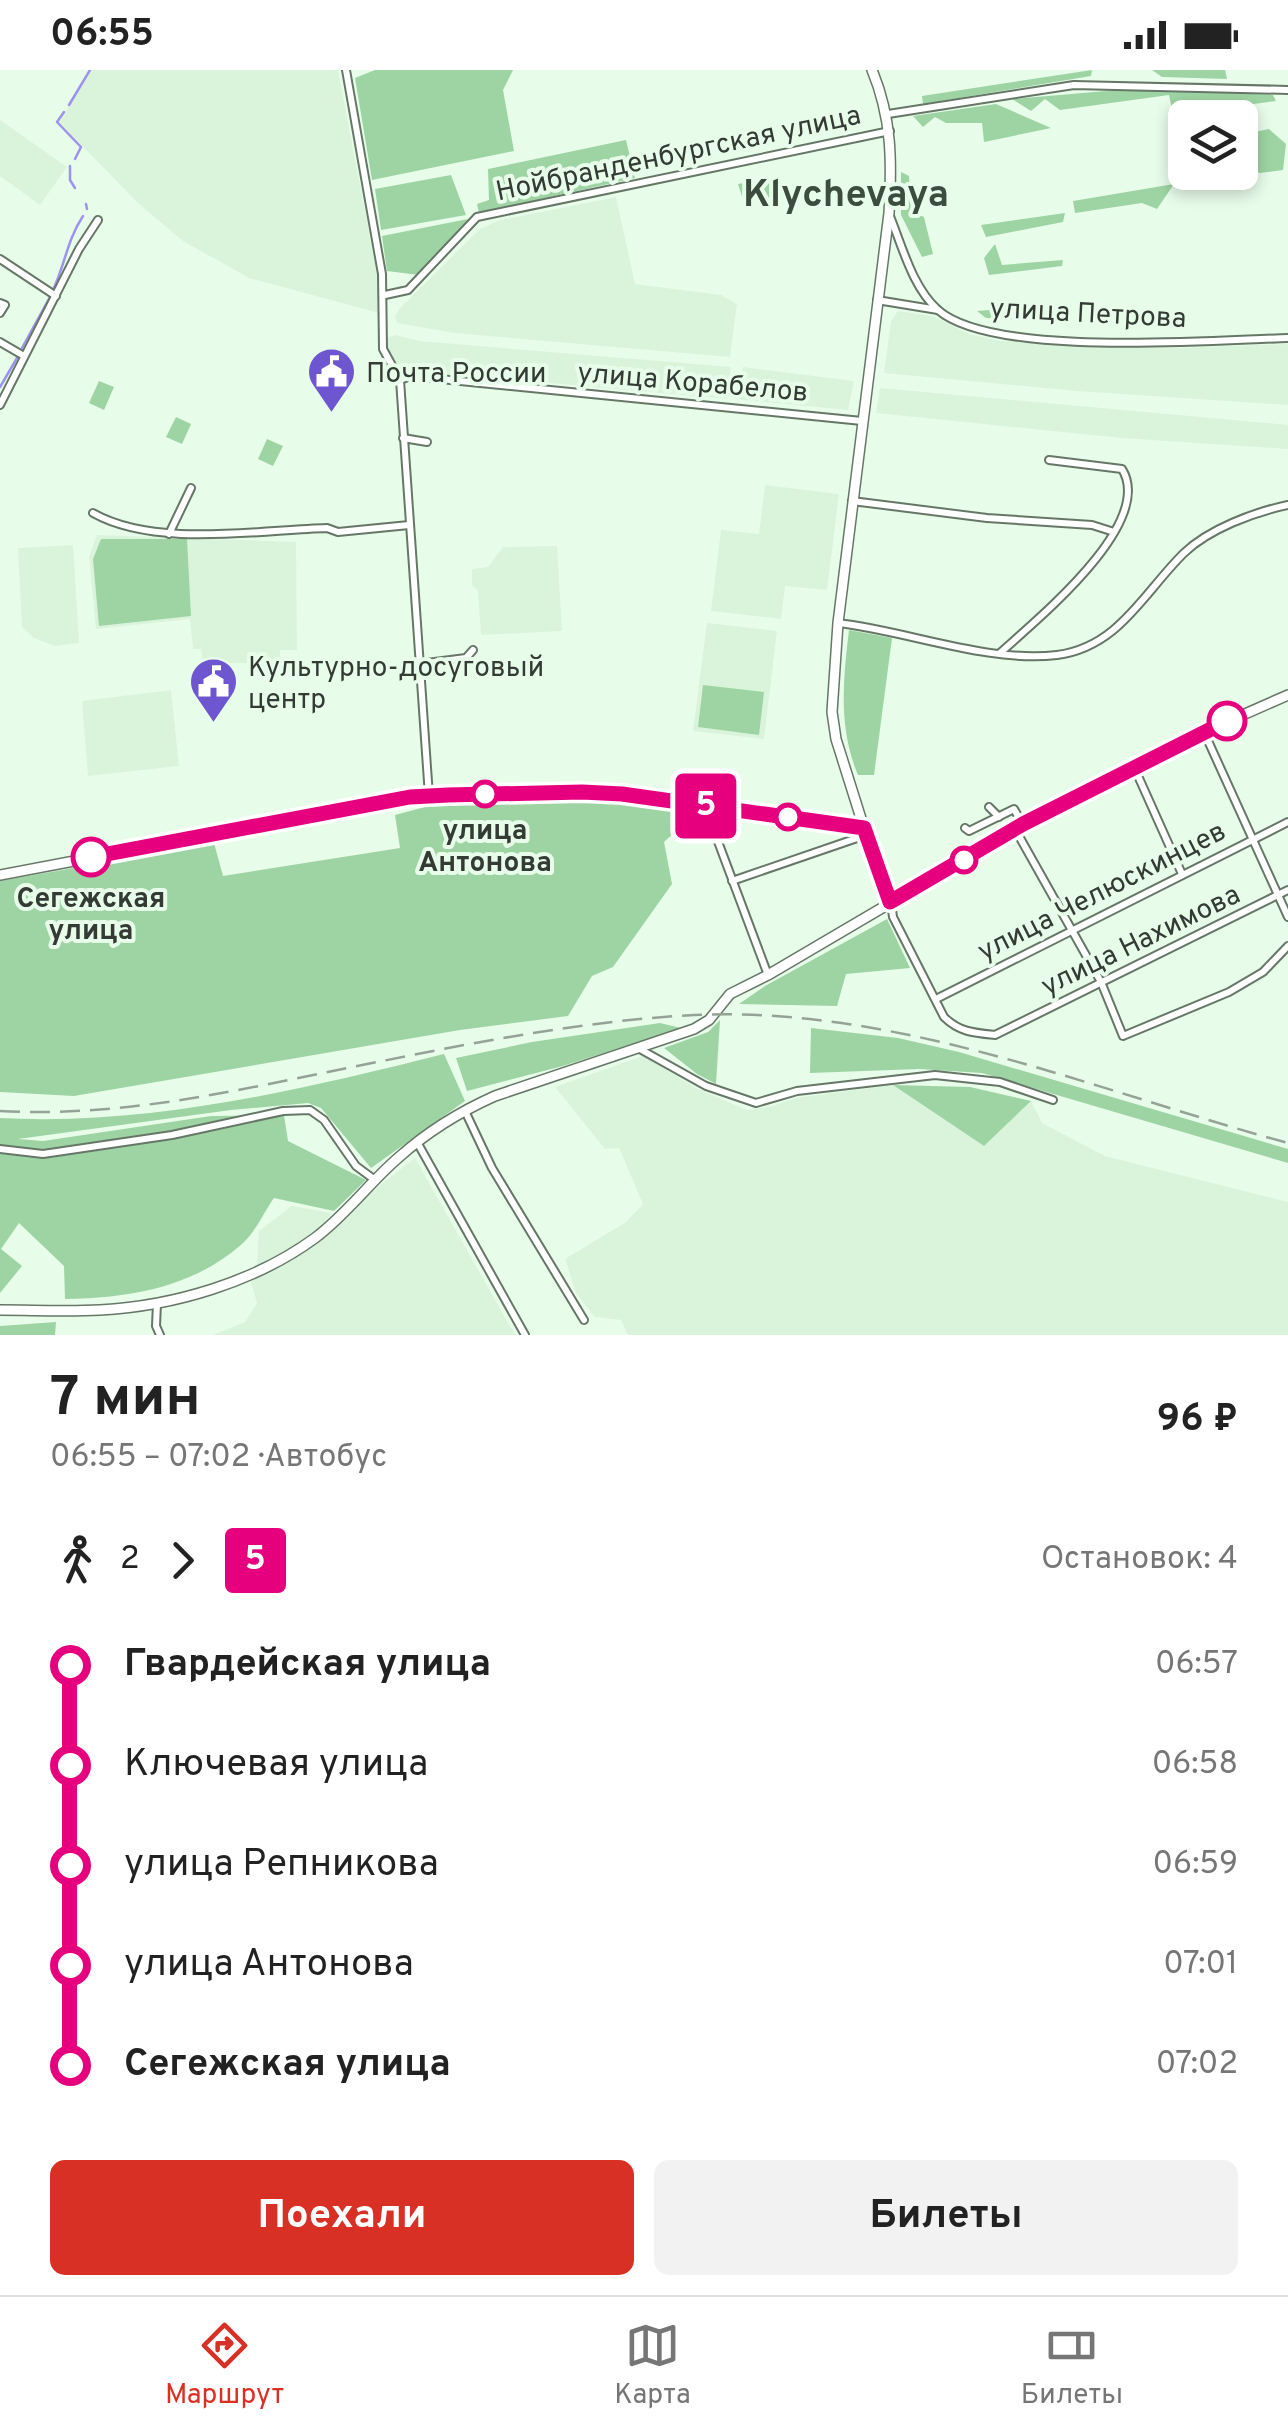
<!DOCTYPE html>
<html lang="ru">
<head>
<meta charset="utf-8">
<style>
	:root { --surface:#fff; --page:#f2f2f2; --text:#222; --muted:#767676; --line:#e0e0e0; --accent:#d93025 }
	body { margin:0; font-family:Overpass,sans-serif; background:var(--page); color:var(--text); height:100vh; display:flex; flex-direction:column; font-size:38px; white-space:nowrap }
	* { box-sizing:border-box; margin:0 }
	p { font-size:32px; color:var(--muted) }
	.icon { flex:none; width:55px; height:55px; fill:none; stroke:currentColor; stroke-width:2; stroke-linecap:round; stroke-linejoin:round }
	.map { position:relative; height:1265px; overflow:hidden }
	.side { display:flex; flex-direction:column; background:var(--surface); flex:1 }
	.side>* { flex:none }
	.badge { padding:0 20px; border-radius:8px; font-size:35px; line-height:65px }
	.fabs { position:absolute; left:1168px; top:30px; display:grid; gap:20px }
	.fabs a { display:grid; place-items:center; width:90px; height:90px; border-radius:15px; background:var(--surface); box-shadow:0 5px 15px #0003; font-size:50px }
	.map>.badge { position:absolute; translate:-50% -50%; box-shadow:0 0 0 5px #fff }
	.legs { display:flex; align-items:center; gap:15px; height:110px; padding:0 50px; font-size:32px }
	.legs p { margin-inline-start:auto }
	.overview { display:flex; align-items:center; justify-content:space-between; height:170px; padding:0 50px }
	h1 { font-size:55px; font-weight:700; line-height:75px }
	.primary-button { display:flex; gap:20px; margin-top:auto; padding:20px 50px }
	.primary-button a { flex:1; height:115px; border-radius:15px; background:var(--accent); color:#fff; font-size:40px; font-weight:700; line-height:115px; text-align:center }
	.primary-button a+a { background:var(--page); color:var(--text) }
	ul { padding:0 50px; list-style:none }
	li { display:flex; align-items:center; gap:35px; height:100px; font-size:38px }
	li i { display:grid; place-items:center; width:15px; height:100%; margin:0 12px; background:currentColor }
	li i::after { content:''; width:25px; height:25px; margin:-12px; border:8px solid; border-radius:50%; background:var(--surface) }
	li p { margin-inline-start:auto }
	li:first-child i { background:linear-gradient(#0000 50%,currentColor 0) }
	li:last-child i { background:linear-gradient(currentColor 50%,#0000 0) }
	.status { display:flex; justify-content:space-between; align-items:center; height:70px; padding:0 50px; background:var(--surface); direction:ltr }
	.status svg { height:28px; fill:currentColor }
	.tab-bar { display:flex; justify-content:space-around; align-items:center; height:140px; border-top:2px solid var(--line); background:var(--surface); font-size:28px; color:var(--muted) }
	.tab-bar a { display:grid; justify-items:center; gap:5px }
	.tab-bar .active { color:var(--accent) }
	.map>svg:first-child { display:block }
	.built { fill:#daf4dc }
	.green { fill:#9ed4a3 }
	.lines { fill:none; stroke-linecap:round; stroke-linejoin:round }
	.stream { stroke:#9e93ec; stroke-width:2.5 }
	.minor-casing { stroke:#667767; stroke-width:10 }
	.major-casing { stroke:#667767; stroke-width:12 }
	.minor { stroke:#fff; stroke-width:6 }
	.major { stroke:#fff; stroke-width:9 }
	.rail { stroke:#95a396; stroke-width:2.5; stroke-dasharray:20 10; stroke-linecap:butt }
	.line-1-casing { stroke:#fff; stroke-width:22 }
	.line-1 { stroke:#e6007e; stroke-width:15 }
	.stop-1-dot { fill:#fff; stroke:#e6007e; stroke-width:5 }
	.labels { text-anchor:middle; stroke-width:8; stroke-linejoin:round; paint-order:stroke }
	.street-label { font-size:28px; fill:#333b34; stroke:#e8fcea }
	.poi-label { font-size:28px; fill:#333b34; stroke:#e8fcea; text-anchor:start }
	.stop-label { font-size:28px; font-weight:bold; fill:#333b34; stroke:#e8fcea }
	.district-label { font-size:38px; font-weight:bold; fill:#3c4c3d; stroke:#e8fcea }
</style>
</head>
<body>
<div class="status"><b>06:55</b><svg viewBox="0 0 49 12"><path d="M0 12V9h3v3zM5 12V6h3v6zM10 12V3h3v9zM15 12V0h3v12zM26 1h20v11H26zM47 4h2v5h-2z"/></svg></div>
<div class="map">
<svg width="1288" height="1265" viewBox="0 0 1288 1265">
	<rect width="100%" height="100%" fill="#e8fcea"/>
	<g class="built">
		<polygon points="92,0 338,0 380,219 379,243 249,208 183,171 138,133 59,52"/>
		<polygon points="0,50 67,97 40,135 0,106"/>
		<polygon points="616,127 635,214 721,225 737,234 730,287 454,263 397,253 395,247 400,238 480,159 500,150"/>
		<polygon points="898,241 933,246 969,264 1001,271 1176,278 1288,274 1288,335 1077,321 884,303 891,251"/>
		<polygon points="395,265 419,271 731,297 728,329 403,300 389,284 386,274 386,268"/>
		<polygon points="743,297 854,311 848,340 735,329"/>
		<polygon points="880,318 1288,355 1288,379 1122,368 876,343"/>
		<polygon points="765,415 839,424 827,520 785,516 781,549 711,541 721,460 759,464"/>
		<polygon points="97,465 296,472 297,580 280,580 280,593 203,593 201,579 193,579 190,549 96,559 89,487"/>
		<polygon points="73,475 79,573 55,576 34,568 22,557 18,478"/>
		<polygon points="557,476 562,561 481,565 478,521 472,515 472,499 488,497 503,477"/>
		<polygon points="707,553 777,561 764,669 693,661"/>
		<polygon points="171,620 179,696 88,706 82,631"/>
		<polygon points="643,986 696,1018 747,1040 773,1036 795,1028 893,1015 984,1076 1031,1031 1042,1053 1105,1086 1288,1132 1288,1265 628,1265 621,1250 595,1247 576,1223 565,1189 626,1152 643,1134 619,1078 605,1079 555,1017"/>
		<polygon points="415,1088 515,1265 213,1265 245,1252 257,1233 251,1213 254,1196 257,1194 259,1161 292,1136 332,1143 315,1162 281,1183 329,1155"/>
	</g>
	<g class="green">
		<polygon points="375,0 513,0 503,20 514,81 372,110 355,8"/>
		<polygon points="1092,0 1091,6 923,34 922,26"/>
		<polygon points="1152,0 1225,0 1227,9 1162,7"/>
		<polygon points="1141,18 1273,25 1276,31 1180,44 1172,39 1169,25 1060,40 1045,29 1031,41 1012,29"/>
		<polygon points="996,34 1051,58 984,72 982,53 946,53 935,47 923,57 913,46"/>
		<polygon points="1269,59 1286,74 1283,100 1260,103 1240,95 1240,65"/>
		<polygon points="626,70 635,108 479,143 477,134 489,130 488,99"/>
		<polygon points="901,102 909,106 911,142 924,147 933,184 922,187 901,145"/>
		<polygon points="451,105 466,145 381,160 375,119"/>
		<polygon points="768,109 772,127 744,132 738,114"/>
		<polygon points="1174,114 1157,139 1142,133 1075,143 1073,131"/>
		<polygon points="1065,143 1063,152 986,167 981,155"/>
		<polygon points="468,149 419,205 387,201 382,166"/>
		<polygon points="995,174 1002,195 1063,190 1062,196 989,205 984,188"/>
		<polygon points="1051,235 1045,251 986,248 977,241"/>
		<polygon points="99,311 114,317 104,340 89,333"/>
		<polygon points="176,347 191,354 182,374 166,367"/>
		<polygon points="267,369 283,376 273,396 258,389"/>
		<polygon points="101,469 187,469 191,546 99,556 93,489"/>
		<path d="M849 560 892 568 874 705H858C838 658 843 610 849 560Z"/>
		<polygon points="703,615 764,622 759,665 698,657"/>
		<polygon points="617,729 697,742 664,772 672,814 613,897 592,906 568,946 460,960 74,1026 0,1022 0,811 214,773 223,806 400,778 395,745 436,734"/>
		<polygon points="887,849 910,898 846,904 837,936 739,934 765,916"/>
		<polygon points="720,950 716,1014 697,1004 664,978 708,962"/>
		<polygon points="660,953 681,958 563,996 467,1021 456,988 532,972"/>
		<polygon points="811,958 898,968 959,982 1288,1079 1288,1093 982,1003 919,999 810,1003"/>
		<path d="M444 984 465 1031 371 1098 321 1038 308 1033 231 1040 18 1069 43 1071 211 1046 284 1045 288 1071 366 1110 334 1141 274 1128C264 1142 255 1163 242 1174 192 1218 129 1228 65 1229L64 1196 19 1153 1 1179 22 1196 0 1223V1048C150 1056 300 1020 444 984Z"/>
		<polygon points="893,1015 970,1017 1031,1031 984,1076"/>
		<polygon points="56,1252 55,1265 0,1265 0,1256"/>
	</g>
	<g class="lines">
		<g class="stream">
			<polyline points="69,35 90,0"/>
			<polyline points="64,42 57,52 81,77 75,89"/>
			<polyline points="70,96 70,110 75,118"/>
			<polyline points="86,134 87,139"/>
			<path d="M53 220C65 195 67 170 83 146"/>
			<polyline points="22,278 50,227"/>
			<polyline points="0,317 17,288"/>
		</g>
		<defs>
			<g id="minor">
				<polyline points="346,0 382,204 383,279 400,310 429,726"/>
				<polyline points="888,44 1074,15 1288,20"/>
				<path d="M889 144C902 175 912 217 938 240 993 288 1212 270 1288 268"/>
				<polyline points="0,189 56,226"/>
				<polyline points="385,225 408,220 477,147 890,61"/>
				<polyline points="877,230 938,240"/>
				<polyline points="0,233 5,235 0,243"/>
				<polyline points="0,272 24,286"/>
				<polyline points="400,310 410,306 862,351"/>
				<polyline points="0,335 79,179 98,150"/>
				<polyline points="403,368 427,372"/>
				<polyline points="852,431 987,448 1092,455 1114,462"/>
				<path d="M93 443C155 478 258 460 327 458L338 462 409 455"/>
				<polyline points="169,464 191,418"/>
				<path d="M838 553C908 561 987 593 1057 585 1119 577 1144 522 1184 483 1209 459 1254 442 1288 435"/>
				<path d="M1000 583C1035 551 1156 454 1122 399L1049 390"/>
				<polyline points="419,594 466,588 473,580"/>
				<polyline points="1204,662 1288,847"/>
				<polyline points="1134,697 1182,804"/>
				<polyline points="705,737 768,905"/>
				<polyline points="989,737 999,747"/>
				<polyline points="965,758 969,761 1014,739 1023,755"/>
				<polyline points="1015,759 1101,912 1123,966 1229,922 1263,902 1288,876"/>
				<polyline points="732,811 866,765"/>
				<path d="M891 833 893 847 944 947C959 962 974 963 995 965L1288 820"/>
				<polyline points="936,929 1288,752"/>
				<polyline points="638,978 706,1016 756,1033 797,1021 935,1005 1000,1012 1053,1030"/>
				<polyline points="465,1041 492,1098 584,1250"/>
				<polyline points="417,1072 525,1265"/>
				<polyline points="0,1079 43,1084 172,1065 283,1041 310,1040 324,1050 356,1096 375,1110"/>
				<polyline points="157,1233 156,1256 160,1265"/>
			</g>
			<g id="major">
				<path d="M872 0C892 48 892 92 889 143L838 553 832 642 836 669 864 758 891 833"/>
				<polyline points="0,805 411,727 582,722 622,724 864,758"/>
				<path d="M0 1240C33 1240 66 1242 100 1240 174 1236 255 1212 315 1168 346 1145 369 1113 398 1088 427 1062 459 1042 495 1026L694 959 709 950 730 924 768 905 1023 755 1179 673 1288 625"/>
			</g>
		</defs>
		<use href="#minor" class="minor-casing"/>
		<use href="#major" class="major-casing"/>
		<use href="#minor" class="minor"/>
		<use href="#major" class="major"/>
		<path class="rail" d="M0 1041C92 1046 179 1032 269 1014 405 987 556 952 694 945 900 936 1093 1020 1288 1073"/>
	</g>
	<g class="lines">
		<defs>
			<polyline id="line-1" points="91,787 410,727 448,725 582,722 622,724 864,758 890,832 1023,754 1227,651"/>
		</defs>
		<use href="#line-1" class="line-1-casing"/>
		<use href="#line-1" class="line-1"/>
	</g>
	<defs>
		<symbol id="civic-pin" viewBox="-11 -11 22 30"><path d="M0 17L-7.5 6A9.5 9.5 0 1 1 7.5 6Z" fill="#6e56d0" stroke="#e8fcea"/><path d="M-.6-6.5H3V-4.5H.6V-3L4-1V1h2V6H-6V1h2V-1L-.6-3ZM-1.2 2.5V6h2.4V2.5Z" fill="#fff"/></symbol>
	</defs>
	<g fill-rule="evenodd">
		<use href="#civic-pin" x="304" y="274" width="55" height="75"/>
		<use href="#civic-pin" x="186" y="584" width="55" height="75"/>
	</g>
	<g class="stop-1-dot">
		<circle cx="1227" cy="651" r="18"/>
		<circle cx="485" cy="724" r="12"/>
		<circle cx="788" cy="747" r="12"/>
		<circle cx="91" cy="787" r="18"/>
		<circle cx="964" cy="790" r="12"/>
	</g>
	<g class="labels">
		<g class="street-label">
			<text transform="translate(678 82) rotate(-12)" y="10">Нойбранденбургская улица</text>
			<text transform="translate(1088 242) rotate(3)" y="10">улица Петрова</text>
			<text transform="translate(693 311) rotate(5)" y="10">улица Корабелов</text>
			<text transform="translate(1101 820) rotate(-27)" y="10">улица Челюскинцев</text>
			<text transform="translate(1140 869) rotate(-26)" y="10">улица Нахимова</text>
		</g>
		<g class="poi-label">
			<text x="366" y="312">Почта России</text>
			<text x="248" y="606">Культурно-досуговый<tspan x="248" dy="32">центр</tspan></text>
		</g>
		<g class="stop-label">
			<text x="485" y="769">улица<tspan x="485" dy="32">Антонова</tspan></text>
			<text x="91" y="837">Сегежская<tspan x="91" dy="32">улица</tspan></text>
		</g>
		<g class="district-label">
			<text x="846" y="136">Klychevaya</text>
		</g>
	</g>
</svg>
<div class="fabs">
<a><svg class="icon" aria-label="layers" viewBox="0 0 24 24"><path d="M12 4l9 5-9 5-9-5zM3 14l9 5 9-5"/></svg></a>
</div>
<b class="badge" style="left:706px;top:736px;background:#e6007e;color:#fff">5</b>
</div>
<section class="side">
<div class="overview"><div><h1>7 мин</h1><p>06:55 – 07:02 · Автобус</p></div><b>96 ₽</b></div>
<div class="legs"><svg class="icon" aria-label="walk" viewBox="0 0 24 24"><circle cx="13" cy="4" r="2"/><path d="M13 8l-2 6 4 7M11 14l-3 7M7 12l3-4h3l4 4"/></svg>2<svg class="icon" aria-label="forward" viewBox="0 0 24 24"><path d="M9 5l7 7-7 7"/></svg><b class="badge" style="background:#e6007e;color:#fff">5</b><p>Остановок: 4</p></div>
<ul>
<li><i style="color:#e6007e"></i><b>Гвардейская улица</b><p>06:57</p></li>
<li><i style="color:#e6007e"></i><span>Ключевая улица</span><p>06:58</p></li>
<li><i style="color:#e6007e"></i><span>улица Репникова</span><p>06:59</p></li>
<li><i style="color:#e6007e"></i><span>улица Антонова</span><p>07:01</p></li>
<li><i style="color:#e6007e"></i><b>Сегежская улица</b><p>07:02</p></li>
</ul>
<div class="primary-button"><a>Поехали</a><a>Билеты</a></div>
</section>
<nav class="tab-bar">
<a class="active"><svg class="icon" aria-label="directions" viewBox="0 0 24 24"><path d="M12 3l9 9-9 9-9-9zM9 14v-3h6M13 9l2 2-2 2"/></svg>Маршрут</a>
<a><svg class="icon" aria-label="map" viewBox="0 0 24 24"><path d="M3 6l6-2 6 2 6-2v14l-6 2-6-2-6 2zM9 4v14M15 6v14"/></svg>Карта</a>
<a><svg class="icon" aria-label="tickets" viewBox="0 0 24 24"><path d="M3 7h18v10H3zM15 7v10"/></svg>Билеты</a>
</nav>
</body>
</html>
